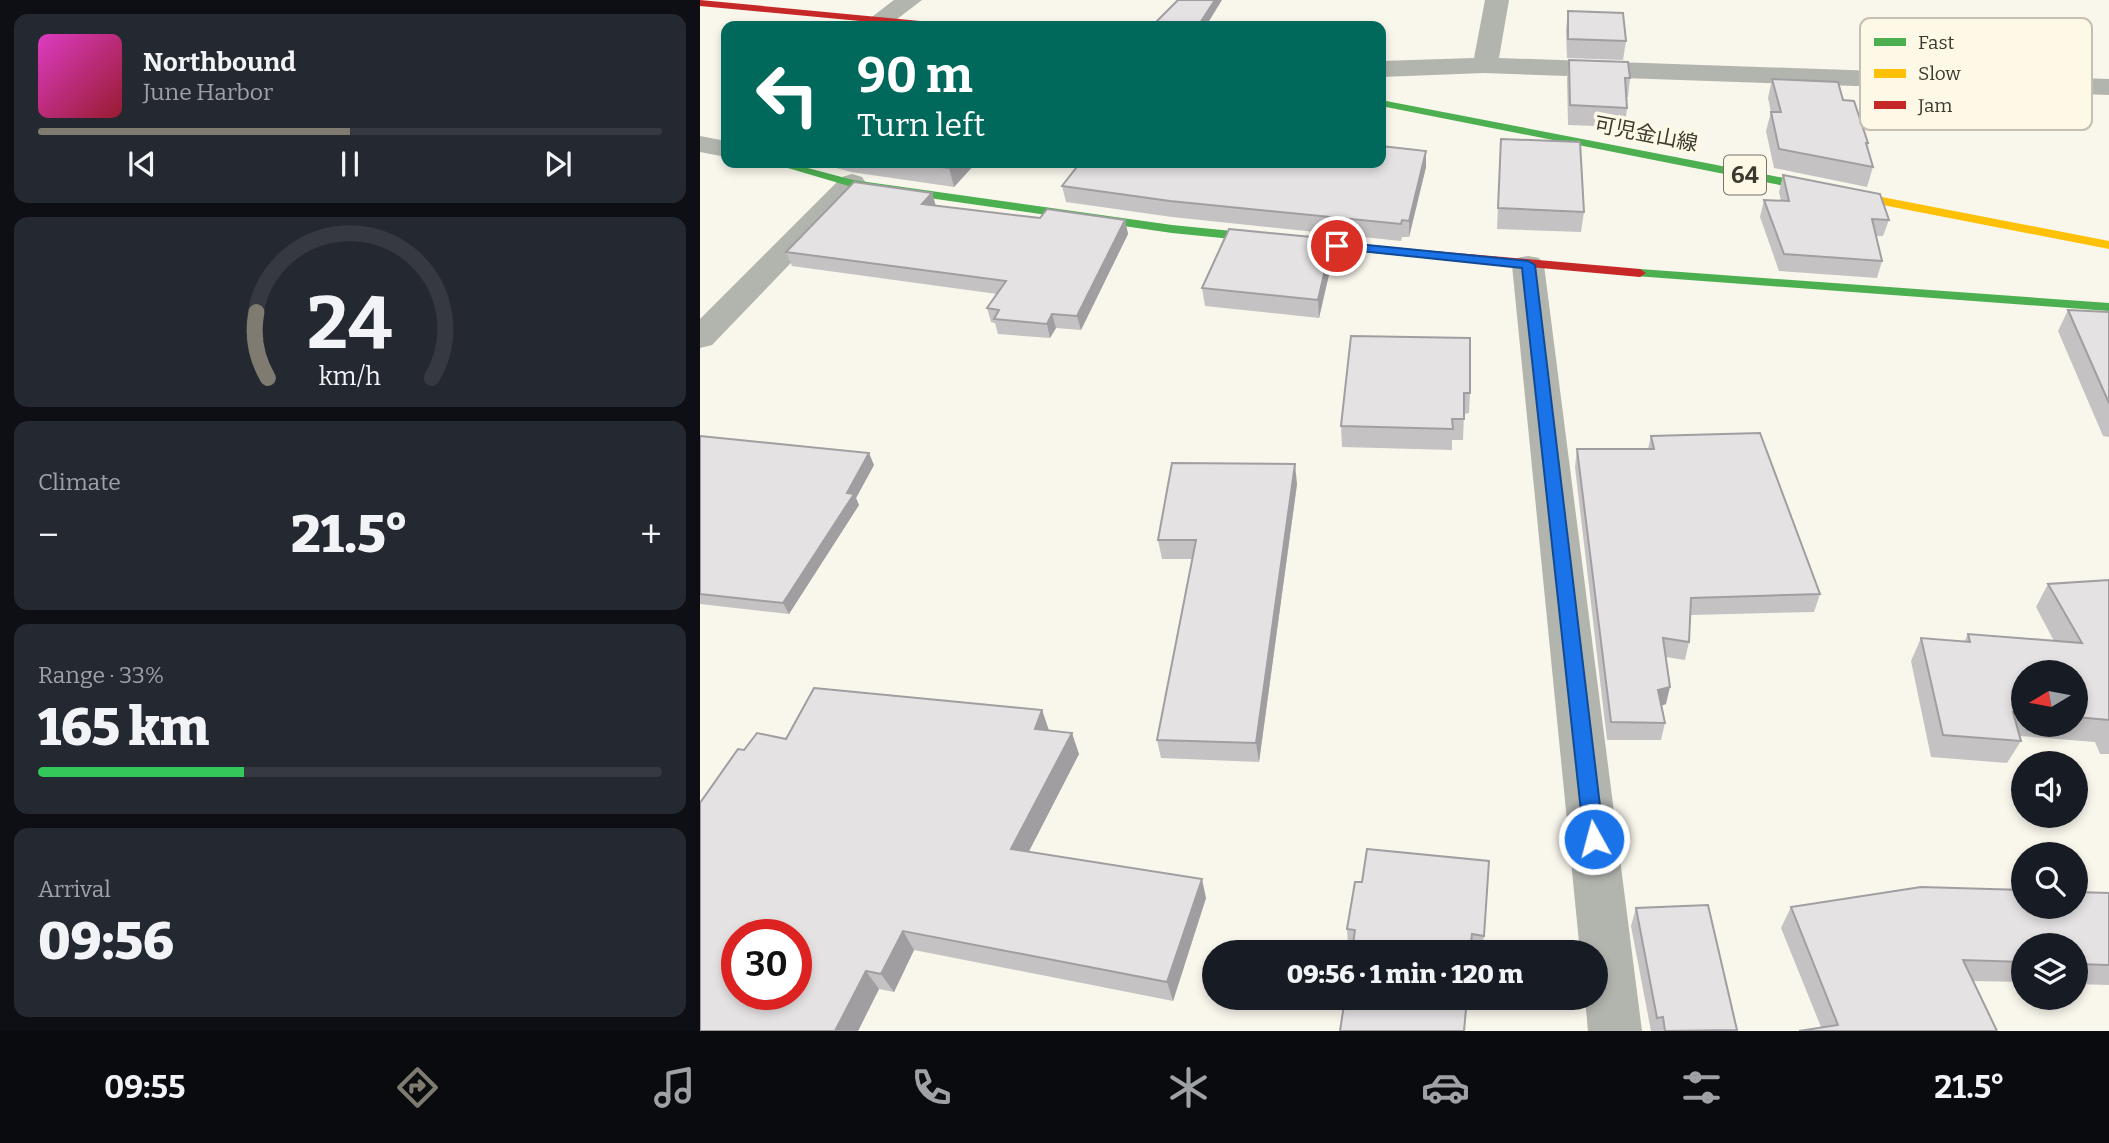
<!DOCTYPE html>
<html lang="en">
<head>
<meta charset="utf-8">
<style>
  :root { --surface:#171b24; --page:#242831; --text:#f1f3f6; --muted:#9ea1a6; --line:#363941; --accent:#7f7b70 }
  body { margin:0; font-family:Bitter,"Noto Sans JP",serif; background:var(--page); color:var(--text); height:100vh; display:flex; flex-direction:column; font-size:26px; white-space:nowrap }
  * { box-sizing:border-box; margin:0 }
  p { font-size:23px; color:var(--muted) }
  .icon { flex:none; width:38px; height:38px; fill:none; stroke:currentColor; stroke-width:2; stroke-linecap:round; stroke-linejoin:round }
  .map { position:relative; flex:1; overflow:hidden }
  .details { display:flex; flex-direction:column; gap:14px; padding:14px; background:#0d0f14; width:700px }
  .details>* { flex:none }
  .guide { position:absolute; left:21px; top:21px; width:665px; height:147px; border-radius:14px; box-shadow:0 4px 10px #0003; background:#00695c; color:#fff; overflow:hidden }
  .needle { width:46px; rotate:260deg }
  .controls { position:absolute; left:1311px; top:660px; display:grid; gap:14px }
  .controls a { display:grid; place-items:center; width:77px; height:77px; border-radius:50%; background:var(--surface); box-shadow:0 4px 10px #0003; font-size:35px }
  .speed { position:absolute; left:21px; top:919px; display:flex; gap:14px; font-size:35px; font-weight:700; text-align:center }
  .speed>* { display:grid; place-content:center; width:91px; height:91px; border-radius:50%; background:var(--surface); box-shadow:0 4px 10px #0003; line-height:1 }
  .speed .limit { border:10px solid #d22; background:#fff; color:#111 }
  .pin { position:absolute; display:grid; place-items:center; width:60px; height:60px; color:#fff; margin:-30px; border:4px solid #fff; border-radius:50%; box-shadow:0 2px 7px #0007 }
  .me { position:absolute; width:77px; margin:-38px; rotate:353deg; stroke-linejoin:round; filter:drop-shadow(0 0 5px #0008) }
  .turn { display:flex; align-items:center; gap:24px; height:147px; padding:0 21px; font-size:32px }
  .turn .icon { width:91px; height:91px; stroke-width:2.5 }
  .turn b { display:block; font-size:49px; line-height:60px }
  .big { font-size:52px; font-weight:800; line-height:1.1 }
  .details .widget { flex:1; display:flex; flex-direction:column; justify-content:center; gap:10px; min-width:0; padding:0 24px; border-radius:14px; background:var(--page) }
  .details .dial { align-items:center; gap:0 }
  .dial svg { height:182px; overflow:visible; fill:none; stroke:var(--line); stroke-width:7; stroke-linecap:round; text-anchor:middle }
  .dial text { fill:var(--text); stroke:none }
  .song { display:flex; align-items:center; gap:21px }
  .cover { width:84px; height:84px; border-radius:10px; background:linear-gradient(135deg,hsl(310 70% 55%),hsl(350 70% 35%)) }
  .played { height:7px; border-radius:4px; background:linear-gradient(90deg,var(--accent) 50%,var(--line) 50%) }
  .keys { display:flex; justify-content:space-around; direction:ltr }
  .heat { display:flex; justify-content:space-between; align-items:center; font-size:38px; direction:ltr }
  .charge { height:10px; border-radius:5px; background:linear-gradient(90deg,#34c759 33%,var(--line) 0) }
  .trip { position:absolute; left:502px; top:940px; width:406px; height:70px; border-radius:35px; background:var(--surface); box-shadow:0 4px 10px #0003; font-weight:800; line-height:70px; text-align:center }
  .tab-bar { display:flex; height:112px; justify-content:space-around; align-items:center; background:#090b0e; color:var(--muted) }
  .tab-bar .icon { width:49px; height:49px }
  .tab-bar .current { color:var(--accent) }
  .tab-bar b { font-size:32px; color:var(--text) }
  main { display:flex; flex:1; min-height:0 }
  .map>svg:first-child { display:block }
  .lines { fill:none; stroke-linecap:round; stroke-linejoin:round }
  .street { fill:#b2b4ae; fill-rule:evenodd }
  .fast { fill:#4caf50; fill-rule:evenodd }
  .slow { fill:#ffc107; fill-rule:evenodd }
  .jam { fill:#c62828; fill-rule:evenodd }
  .wall { fill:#c5c2c4; fill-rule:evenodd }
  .shaded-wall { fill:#a09ea0 }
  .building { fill:#e5e2e4; stroke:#a09ea0; stroke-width:2; fill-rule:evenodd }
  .route { fill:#1a73e8; stroke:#114b97; stroke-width:2 }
  .labels { text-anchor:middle; stroke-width:7; stroke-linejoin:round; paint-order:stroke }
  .far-street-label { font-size:21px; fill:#3d392e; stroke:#fef9e7 }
  .shield { fill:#fef9e7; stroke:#777366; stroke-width:2 }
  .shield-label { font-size:23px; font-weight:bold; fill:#3d392e }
  .key { fill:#fef9e7; stroke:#c4bfb0; stroke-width:2 }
  .key-label { font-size:19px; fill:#3d392e }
</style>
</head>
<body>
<main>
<section class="details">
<div class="widget">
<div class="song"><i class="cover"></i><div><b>Northbound</b><p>June Harbor</p></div></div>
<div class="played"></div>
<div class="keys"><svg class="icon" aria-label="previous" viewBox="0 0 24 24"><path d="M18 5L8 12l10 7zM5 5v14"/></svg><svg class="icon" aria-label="pause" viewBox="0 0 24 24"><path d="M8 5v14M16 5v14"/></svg><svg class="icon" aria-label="next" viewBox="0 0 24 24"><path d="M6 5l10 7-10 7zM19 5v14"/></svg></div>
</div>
<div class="widget dial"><svg viewBox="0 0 100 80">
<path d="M14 69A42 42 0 1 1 86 69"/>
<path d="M14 69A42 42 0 0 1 9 40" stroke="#7f7b70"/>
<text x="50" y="56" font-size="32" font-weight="700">24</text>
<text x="50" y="72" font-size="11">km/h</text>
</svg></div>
<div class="widget"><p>Climate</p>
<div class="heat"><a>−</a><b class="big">21.5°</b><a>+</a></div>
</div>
<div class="widget"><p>Range · 33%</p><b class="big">165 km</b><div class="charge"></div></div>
<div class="widget"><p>Arrival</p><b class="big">09:56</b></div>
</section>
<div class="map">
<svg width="1409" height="1031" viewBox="0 0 1409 1031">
  <rect width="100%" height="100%" fill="#f9f6ec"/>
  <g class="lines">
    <g class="street">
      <path d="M194,0H222L188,26H160Z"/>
      <path d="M785,0H809L799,58L1409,79V95L785,73L681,77V61L774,58Z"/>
      <path d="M0,136L26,141V157L0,152Z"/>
      <path d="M152,174L162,177L166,183L162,189L12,345L0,348V319L142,177Z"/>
      <path d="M828,256L839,258L844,265L942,1031H888L885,998H896V952H880L812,265L817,258Z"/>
    </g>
    <g class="fast">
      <path d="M681,100L1115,184L1121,188L1115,192L681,106Z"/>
      <path d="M71,163H89L153,180L472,225L723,250L729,254L723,258L472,233L152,187Z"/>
      <path d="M940,269L1409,303V311L935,276L934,273Z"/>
    </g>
    <path class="slow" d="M1115,184L1409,241V249L1111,191V185Z"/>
    <g class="jam">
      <path d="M0,0L241,23L246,26H213L0,6Z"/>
      <path d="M723,250L940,269L946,273L940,277L719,257L717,254Z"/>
    </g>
  </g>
  <g class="wall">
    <path d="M868,11L926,41L923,60L867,58L866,30Z"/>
    <path d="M869,60L930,78L928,97H926L927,108L925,127L868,125L867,79Z"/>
    <path d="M1072,79L1143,100L1168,143L1167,147L1173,167L1167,187L1074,168L1066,131L1071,112L1068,98Z"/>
    <path d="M801,139L884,212L881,232L797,229Z"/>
    <path d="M726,151V167L709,237H702L701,241L472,217L366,202L362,186Z"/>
    <path d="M118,163H276L254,187L151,172Z"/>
    <path d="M1083,175L1189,220L1183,236H1176L1182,261L1177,278L1079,271L1060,217L1064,200L1081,201L1079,192Z"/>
    <path d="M232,193L236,206L340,218L425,220L428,234L381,330L356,328L350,338L298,334L295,323L291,322L287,308L297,294L92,266L86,252Z"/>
    <path d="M633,257L619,318L505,306L502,288Z"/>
    <path d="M1368,310L1409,312V437L1403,436L1358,331Z"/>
    <path d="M651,336L770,393L769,413L764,414L763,440H752V450L642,447L641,426Z"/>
    <path d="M0,436L174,465L156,498L159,505L89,614L0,604Z"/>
    <path d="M951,436L1120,594L1114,612L990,615L989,642L985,660L966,657V704L961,706L965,723L961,740H907L875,467L877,449H948Z"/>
    <path d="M597,484L559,762L461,758L457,740L492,559H462L458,540Z"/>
    <path d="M1409,580V754H1400L1395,742L1320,736L1321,741L1307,763L1231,757L1211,661L1221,638L1264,642L1268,634L1354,641L1336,607L1348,584ZM1323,672H1376V724H1323Z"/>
    <path d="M342,710L349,730L379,754L328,852L506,898L473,1001L214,950L194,992L179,989L158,1031L44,750L86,739Z"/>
    <path d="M655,882L784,936L782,951L771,949L648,944L647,929Z"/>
    <path d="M1409,893V985L1376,984V945H1323V982L1273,981L1297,1031L1121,1027L1081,928L1091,907Z"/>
    <path d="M936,908L1037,1030V1031H951L931,926Z"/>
  </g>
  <g class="shaded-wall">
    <path d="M515,0H522L506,26H498Z"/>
    <path d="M726,151V167L709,237V221Z"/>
    <path d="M254,163H276L254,187L249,168Z"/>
    <path d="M232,193L236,207L222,204Z"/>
    <path d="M425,220L428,234L381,330L377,316Z"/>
    <path d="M632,239L633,257L619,318L618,300Z"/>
    <path d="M352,314L356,328L350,338L347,324Z"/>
    <path d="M169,453L174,465L156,498L159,505L89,614L83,603Z"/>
    <path d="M595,464L597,484L559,762L556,743Z"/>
    <path d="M970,687L966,704L954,708L958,690Z"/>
    <path d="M342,710L349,731L335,729Z"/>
    <path d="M372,733L379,754L320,869L311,849Z"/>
    <path d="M502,879L506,898L473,1001L467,982Z"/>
    <path d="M203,931L214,950L194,992L181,974Z"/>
    <path d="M166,971L179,989L158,1031H135Z"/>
  </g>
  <g class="building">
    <path d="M478,0H515L498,26H452Z"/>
    <path d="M868,11L923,13L926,41L868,39Z"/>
    <path d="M869,60L928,62L930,78H925L927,108L870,105Z"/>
    <path d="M1072,79L1138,82L1143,100L1154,101L1168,143H1166L1173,167L1079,149L1071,112H1081Z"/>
    <path d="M801,139L880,142L884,212L798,208Z"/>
    <path d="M681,146L726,151L709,221L702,220L701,224L470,201L362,186L380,163H681Z"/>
    <path d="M210,163H254L249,168Z"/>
    <path d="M1083,175L1180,194L1189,220L1172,219L1182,261L1084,254L1064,200L1089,201Z"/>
    <path d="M154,182L232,193L222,204L340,218L347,209L425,220L377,316L352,314L347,324L294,319L299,310L287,308L306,281L86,252Z"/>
    <path d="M529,229L632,239L618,300L502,288Z"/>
    <path d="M1368,310L1409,312V403Z"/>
    <path d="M651,336L770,338V393H764V419H752L753,429L641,426Z"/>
    <path d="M1060,433L1120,594L991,598L989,642L963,638L970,687L958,690L965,723L911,722L877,449H954L951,436Z"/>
    <path d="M0,436L169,453L147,493L154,494L83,603L0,594Z"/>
    <path d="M472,463L595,464L556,743L457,740L496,540H458Z"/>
    <path d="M1409,580V720L1376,717V672H1323V713L1313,712L1321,741L1243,735L1221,638L1270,642L1268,634L1382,643L1348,584Z"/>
    <path d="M114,688L342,710L335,729L372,733L311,849L502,879L467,982L203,931L181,974L166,971L135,1031H0V803L38,749L44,750L57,733L86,739ZM37,934H96V994H37Z"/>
    <path d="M667,849L789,861L784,936L772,934L770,952H652L655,930L647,929L655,882H662Z"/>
    <path d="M1221,887L1323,890V906H1376V892L1409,893V965L1376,964V945H1323V962L1263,960L1297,1031H1099L1138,1025L1091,907Z"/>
    <path d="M1008,905L1037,1030L965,1031L963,1017L957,1018L936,908Z"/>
    <path d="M645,998H767L764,1031H640Z"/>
  </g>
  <path class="route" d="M637,242L828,261L835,265L904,839L901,846L894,848L887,846L884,839L822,268L632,248V243Z"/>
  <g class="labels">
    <g class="far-street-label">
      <text transform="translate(946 134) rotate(11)" y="7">可児金山線</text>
    </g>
    <rect class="shield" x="1024" y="155.5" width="42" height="39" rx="5"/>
    <g class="shield-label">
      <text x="1045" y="183">64</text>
    </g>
  </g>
  <rect x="1160" y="18" width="232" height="112" rx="10" class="key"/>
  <rect x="1174" y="38" width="32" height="8" fill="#4caf50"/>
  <rect x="1174" y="69" width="32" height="9" fill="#ffc107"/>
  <rect x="1174" y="101" width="32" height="8" fill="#c62828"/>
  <g class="key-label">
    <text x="1218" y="49">Fast</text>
    <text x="1218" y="80">Slow</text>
    <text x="1218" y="112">Jam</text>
  </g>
</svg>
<div class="controls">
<a><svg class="needle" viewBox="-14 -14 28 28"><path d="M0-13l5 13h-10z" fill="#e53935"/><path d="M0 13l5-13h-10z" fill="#9ea1a6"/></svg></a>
<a><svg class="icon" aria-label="sound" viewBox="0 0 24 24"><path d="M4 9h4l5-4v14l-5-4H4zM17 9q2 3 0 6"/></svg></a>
<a><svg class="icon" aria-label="search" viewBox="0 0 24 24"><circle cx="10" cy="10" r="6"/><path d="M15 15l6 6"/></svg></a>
<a><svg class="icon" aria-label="layers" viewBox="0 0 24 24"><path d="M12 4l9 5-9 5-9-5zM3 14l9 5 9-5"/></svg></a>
</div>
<div class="speed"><div class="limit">30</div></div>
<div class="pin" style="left:637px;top:246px;background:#d93025"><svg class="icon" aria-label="arrive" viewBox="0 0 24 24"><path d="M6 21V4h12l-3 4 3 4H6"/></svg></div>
<svg class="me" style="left:894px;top:839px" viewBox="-20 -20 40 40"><circle r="17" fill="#1a73e8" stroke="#fff" stroke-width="3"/><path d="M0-11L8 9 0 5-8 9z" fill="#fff"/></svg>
<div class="trip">09:56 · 1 min · 120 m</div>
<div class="guide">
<div class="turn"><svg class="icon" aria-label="left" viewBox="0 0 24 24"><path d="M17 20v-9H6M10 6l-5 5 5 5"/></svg><div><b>90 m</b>Turn left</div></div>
</div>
</div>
</main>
<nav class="tab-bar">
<b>09:55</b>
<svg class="icon current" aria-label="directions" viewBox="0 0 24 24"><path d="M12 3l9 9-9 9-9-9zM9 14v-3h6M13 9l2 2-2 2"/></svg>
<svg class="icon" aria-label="music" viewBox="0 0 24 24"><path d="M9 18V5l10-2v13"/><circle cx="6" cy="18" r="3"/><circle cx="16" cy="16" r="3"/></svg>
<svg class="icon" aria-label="phone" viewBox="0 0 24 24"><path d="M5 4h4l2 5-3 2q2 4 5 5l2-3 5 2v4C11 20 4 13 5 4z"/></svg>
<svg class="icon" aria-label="climate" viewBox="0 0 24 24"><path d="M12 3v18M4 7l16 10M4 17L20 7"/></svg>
<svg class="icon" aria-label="car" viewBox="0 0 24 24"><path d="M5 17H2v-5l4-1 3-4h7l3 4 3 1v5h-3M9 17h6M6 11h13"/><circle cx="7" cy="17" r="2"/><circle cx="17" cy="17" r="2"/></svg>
<svg class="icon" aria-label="filters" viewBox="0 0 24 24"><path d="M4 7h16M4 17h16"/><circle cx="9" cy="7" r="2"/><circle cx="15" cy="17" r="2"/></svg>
<b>21.5°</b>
</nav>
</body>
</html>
